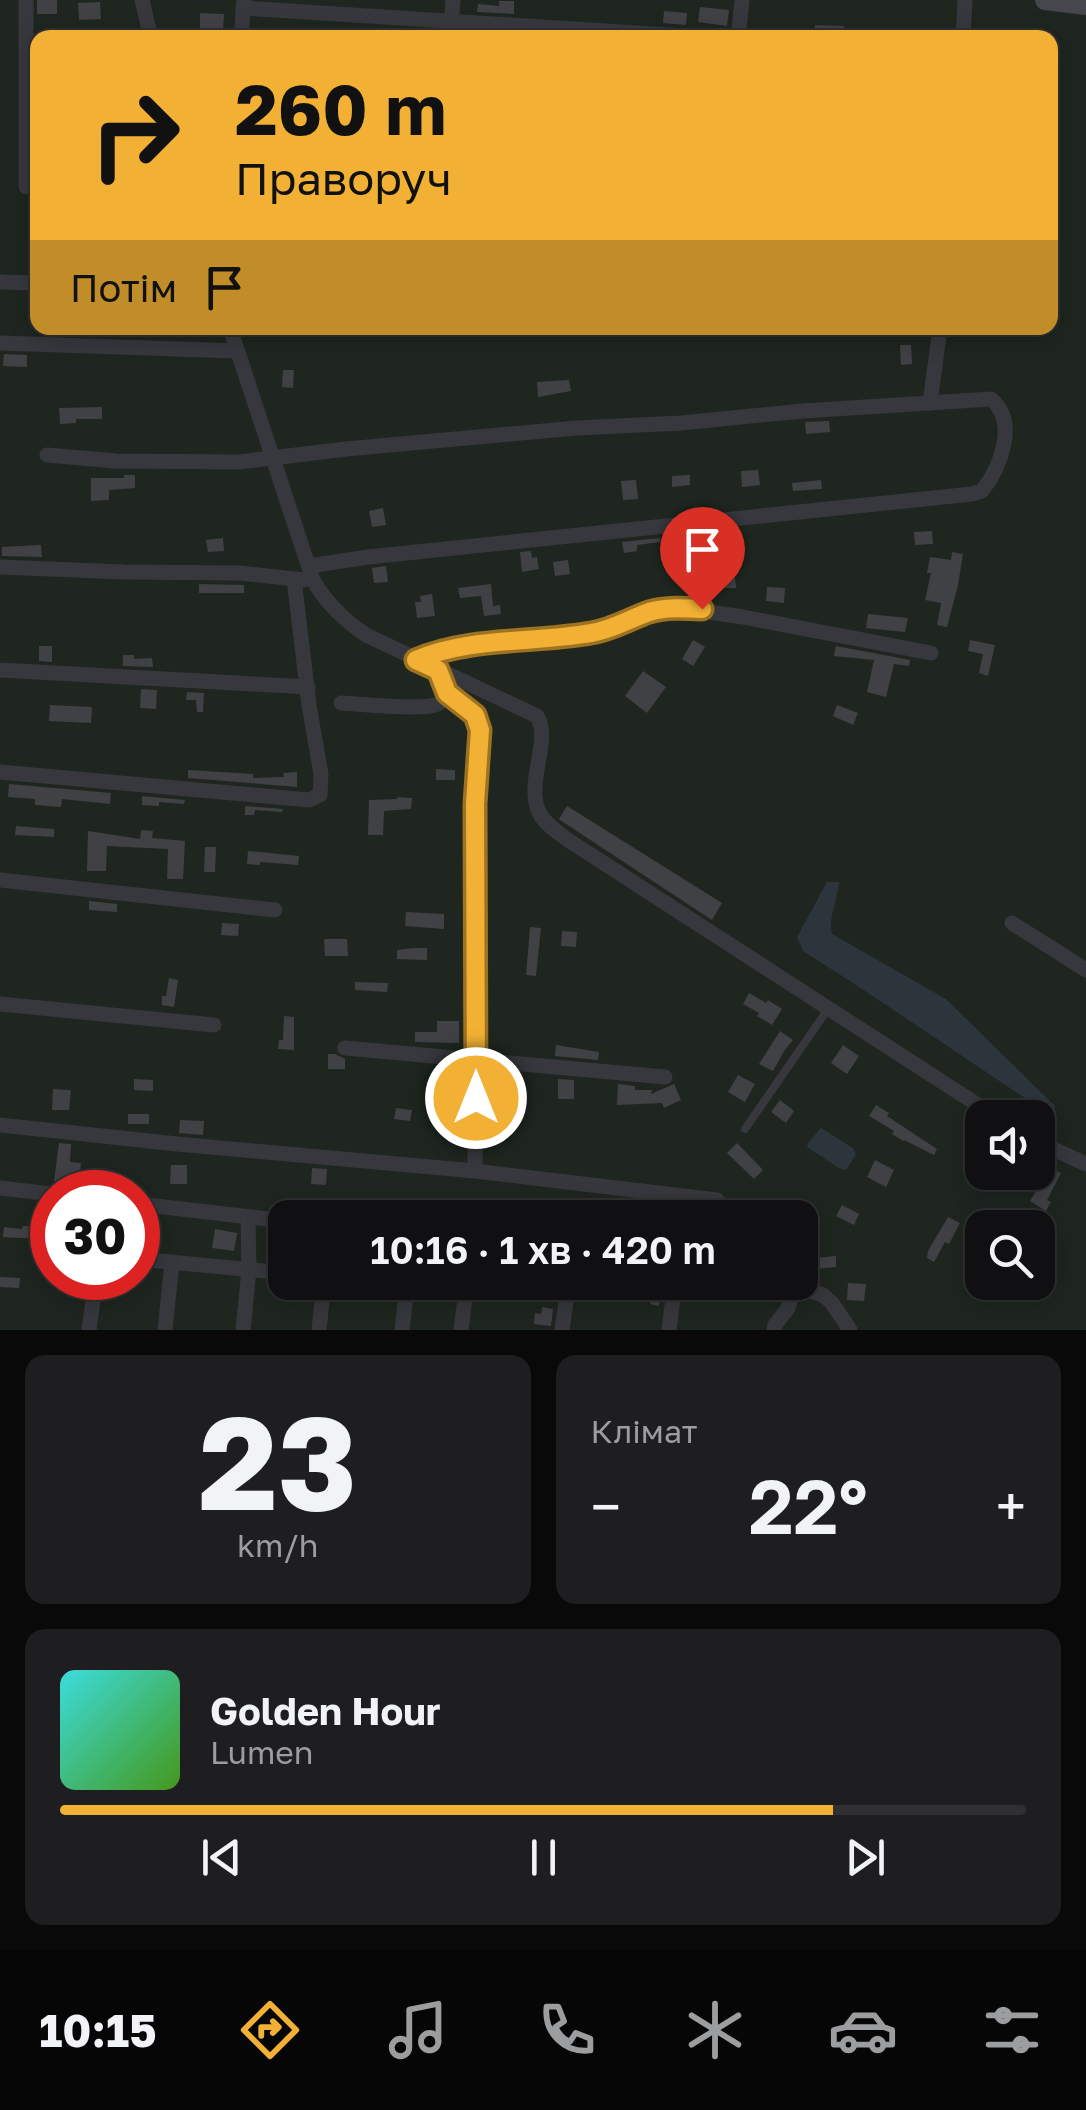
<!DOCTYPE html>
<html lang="uk">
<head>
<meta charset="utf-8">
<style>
  :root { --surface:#101012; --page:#1e1e20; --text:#f1f3f6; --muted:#9c9d9f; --line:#303032; --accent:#f2b134 }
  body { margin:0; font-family:"Golos Text",sans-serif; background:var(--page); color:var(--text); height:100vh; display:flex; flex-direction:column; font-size:38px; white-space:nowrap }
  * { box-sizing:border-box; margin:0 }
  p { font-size:32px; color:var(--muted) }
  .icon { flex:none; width:55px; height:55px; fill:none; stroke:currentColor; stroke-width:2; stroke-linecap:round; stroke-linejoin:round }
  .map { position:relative; height:1330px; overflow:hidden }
  .panel { display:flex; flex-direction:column; gap:25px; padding:25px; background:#09090a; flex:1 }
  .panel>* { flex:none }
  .guide { position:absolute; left:30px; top:30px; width:1028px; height:305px; border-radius:20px; box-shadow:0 5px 25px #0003,0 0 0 2px var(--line); background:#f2b134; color:#111; overflow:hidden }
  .buttons { position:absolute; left:965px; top:1100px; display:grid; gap:20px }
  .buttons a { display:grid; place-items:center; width:90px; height:90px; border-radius:20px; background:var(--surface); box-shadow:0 5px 25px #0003,0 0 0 2px var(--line); font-size:50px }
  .speed { position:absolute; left:30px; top:1170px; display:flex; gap:20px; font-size:50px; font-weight:700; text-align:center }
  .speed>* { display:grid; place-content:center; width:130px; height:130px; border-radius:50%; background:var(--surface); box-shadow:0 5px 25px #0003,0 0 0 2px var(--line); line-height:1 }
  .speed .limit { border:15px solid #d22; background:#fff; color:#111 }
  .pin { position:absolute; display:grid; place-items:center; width:85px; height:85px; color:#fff; margin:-102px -42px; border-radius:50% 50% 50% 0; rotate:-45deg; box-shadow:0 0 10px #0007 }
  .pin .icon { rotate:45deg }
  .me { position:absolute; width:110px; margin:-55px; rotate:0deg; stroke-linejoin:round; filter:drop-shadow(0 0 8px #0008) }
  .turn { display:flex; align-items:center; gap:35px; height:210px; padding:0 40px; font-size:45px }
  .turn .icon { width:130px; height:130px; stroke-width:2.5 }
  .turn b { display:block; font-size:70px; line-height:85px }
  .then { display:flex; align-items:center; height:95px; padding:0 40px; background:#0003; gap:20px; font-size:38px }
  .big { font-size:75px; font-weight:600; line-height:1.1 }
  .panel .tile { flex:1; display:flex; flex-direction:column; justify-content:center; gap:15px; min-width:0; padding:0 35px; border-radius:20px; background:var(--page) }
  .panel .dial { align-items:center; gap:0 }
  .dial b { font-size:130px; line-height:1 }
  .song { display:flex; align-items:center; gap:30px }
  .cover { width:120px; height:120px; border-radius:15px; background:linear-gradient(135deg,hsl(180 70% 55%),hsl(100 70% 35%)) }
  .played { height:10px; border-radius:5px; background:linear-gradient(90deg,var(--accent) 80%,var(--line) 80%) }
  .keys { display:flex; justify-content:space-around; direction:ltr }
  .heat { display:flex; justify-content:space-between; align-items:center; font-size:55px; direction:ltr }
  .panel .tiles { flex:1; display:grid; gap:25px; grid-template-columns:1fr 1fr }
  .tile:last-child { grid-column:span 2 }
  .trip { position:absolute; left:268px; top:1200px; width:550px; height:100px; border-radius:20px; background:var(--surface); box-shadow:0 5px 25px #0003,0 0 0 2px var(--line); font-weight:600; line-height:100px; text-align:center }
  .tab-bar { display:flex; height:160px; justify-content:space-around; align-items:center; background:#060607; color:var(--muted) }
  .tab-bar .icon { width:70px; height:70px }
  .tab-bar .active { color:var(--accent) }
  .tab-bar b { font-size:45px; color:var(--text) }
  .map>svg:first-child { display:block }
  .green { fill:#1e261f; fill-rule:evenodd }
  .water { fill:#2c353c }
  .building { fill:#404145 }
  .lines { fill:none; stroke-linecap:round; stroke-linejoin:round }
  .lane { stroke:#37383d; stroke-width:8 }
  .street { stroke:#37383d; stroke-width:15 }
  .secondary { stroke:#45474d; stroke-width:20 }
  .route-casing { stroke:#9d7322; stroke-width:25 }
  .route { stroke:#f2b134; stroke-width:18 }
</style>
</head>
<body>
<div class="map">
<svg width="1086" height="1330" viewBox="0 0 1086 1330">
  <rect width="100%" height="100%" fill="#161618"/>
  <path class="green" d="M0,0H1086V1330H0ZM38,38H1050V328H38ZM982,1118H1038V1172H982ZM52,1192H138V1278H52ZM285,1218H800V1282H285ZM982,1228H1038V1282H982Z"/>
  <g class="water">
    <path d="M827,882H839C838,899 828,917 832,934L946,999L1054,1105L1057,1119C972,1064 889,1005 803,951L797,937Z"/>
    <path d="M821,1128L853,1148L856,1154L846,1170L839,1168L807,1147L808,1143Z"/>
  </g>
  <g class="building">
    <rect x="37" y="0" width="20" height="14"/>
    <path d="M499,1H514V14L477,12L478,4L499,6Z"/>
    <path d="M100,2L101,19L79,20L78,3Z"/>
    <path d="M700,7L729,10L727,26L698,22Z"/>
    <path d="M664,11L687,13L686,25L663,23Z"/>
    <path d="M200,13L224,14L223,31L200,30Z"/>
    <path d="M815,25L844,26L843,38H814Z"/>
    <path d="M900,345H911L912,364L901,365Z"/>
    <path d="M4,354L27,355V367L3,366Z"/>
    <path d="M283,370H294L293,388L282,387Z"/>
    <path d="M569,380L571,391L538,397L537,382Z"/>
    <path d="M102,407V419H76V423L60,424L59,408Z"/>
    <path d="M829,421L830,432L806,434L805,422Z"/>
    <path d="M758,470L760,485L742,487L741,471Z"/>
    <path d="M124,475H135V488L109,490V500L91,501V478H124Z"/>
    <path d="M690,475V485L672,487V476Z"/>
    <path d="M636,480L638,499L623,500L621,481Z"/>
    <path d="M821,480L822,489L793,491L792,483Z"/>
    <path d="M383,508L386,525L372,527L369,511Z"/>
    <path d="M932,531L933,544L915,545L914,532Z"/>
    <path d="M223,538L224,551L208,552L206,540Z"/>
    <path d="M660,538V542L637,545V551L624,553L622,542Z"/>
    <path d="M41,545L42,557L2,556V547Z"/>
    <path d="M727,550H733L736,588H725Z"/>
    <path d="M531,551L532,558L537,557L539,569L522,572L520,552Z"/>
    <path d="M952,552L963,554L958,585L947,627L937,625L941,603L925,600L931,573H927L930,557L951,560Z"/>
    <path d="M568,560L570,574L555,576L553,562Z"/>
    <path d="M386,566L388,582L374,583L372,568Z"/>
    <path d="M199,584L244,585V593H199Z"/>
    <path d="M491,584L493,606L500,605L501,614L484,616L481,596L460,598L458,588Z"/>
    <path d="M767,587L785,588L784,603L766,601Z"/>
    <path d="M432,594L435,616L417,618L415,602H421L420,596Z"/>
    <path d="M868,614L908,618L905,632L866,628Z"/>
    <path d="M693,640L705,647L693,666L682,659Z"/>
    <path d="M970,640L995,645L988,676L979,673L983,654L968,651Z"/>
    <path d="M39,646H52V662L39,661Z"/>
    <path d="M836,646L910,660L909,666L894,664L886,697L867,692L874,660L834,656Z"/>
    <path d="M123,655H134V659L152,658L153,667L123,666Z"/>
    <path d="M643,671L666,687L647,713L625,696Z"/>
    <path d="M141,689L157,690L156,709L140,708Z"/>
    <path d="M187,692L204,693L203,712H197L196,700H186Z"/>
    <path d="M50,705L92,707L91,723L49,721Z"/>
    <path d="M837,705L858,713L853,725L833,716Z"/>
    <path d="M436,769L455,770V780H436Z"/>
    <path d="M188,770L253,774V778L284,777L283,773L297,772V787L188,778Z"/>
    <path d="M9,784L111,793L110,804L62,799L61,807L35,805V799L8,797Z"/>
    <path d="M142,796L185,800L184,804L159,802V806L142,805Z"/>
    <path d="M397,797L412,798L411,809L384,811L383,835H368L369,800L397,799Z"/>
    <path d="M245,806L283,809L282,812L255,810L254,815H245Z"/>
    <path d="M567,806L722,903L712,920L563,822L559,819Z"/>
    <path d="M16,826L54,829V837L15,835Z"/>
    <path d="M141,830L153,831L152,838L185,841L183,879H167L168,849L107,846L106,871H87L88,831L140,839Z"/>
    <path d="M205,847H216L215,872H204Z"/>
    <path d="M248,851L299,856L298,865L260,862V865L247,864Z"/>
    <path d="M89,901L117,904V912L89,910Z"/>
    <path d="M406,912L444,914V929L405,926Z"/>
    <path d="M222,923L239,924L238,936L221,935Z"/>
    <path d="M530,927L541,928L536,976L526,975Z"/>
    <path d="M562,931L577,932L576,947L561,946Z"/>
    <path d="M324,939H347L348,956H325Z"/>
    <path d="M414,948H427V960L397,959V950Z"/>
    <path d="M169,978L178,980L174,1007L162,1005V996H166Z"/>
    <path d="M355,982L388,983L387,992L355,990Z"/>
    <path d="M749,993L766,1003L768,1000L782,1009L772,1025L757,1016L759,1013L743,1004Z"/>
    <path d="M284,1016L294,1017V1050L278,1049L279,1040H283Z"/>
    <path d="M437,1021H459V1043L415,1042V1032H437Z"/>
    <path d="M780,1031L793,1040L784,1051L773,1071L759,1064Z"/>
    <path d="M556,1045L599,1052L598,1060L555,1056Z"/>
    <path d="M843,1045L859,1056L847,1074L831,1063Z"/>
    <path d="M328,1054H335L345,1059V1069H328Z"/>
    <path d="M490,1072L521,1075V1085L489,1084Z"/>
    <path d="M738,1075L755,1084L745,1102L728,1092Z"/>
    <path d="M134,1079L153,1080V1091L134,1090Z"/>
    <path d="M558,1079L574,1080V1099H558Z"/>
    <path d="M618,1084L635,1086V1090H652L651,1094L674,1084L681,1100L664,1108L662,1103L617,1105Z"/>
    <path d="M53,1089L71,1090L69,1110H52Z"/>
    <path d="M780,1100L794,1111L786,1123L771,1112Z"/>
    <path d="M876,1105L889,1113L887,1116L937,1149L934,1155L904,1140L903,1141L892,1134L894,1131L869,1116Z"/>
    <path d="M396,1108L412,1110L410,1121L394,1119Z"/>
    <rect x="128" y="1114" width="21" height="10"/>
    <path d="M180,1120L204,1121L203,1135L179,1133Z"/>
    <path d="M59,1143L71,1144L70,1162L81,1163L79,1182L54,1181Z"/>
    <path d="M737,1143L763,1170L754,1179L727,1153Z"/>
    <path d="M875,1160L894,1170L886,1187L867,1177Z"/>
    <path d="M1038,1162L1061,1173L1047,1200L1051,1202L1046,1211L1030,1201L1038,1188L1027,1183L1032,1172H1038Z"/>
    <path d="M171,1165H187V1184H170Z"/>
    <path d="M312,1168L327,1169L326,1185L311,1184Z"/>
    <path d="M842,1205L859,1214L854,1225L836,1216Z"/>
    <path d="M997,1210L1011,1218L1006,1228H995L989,1224Z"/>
    <path d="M948,1217L960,1223L949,1244L945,1242L934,1262L927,1258L928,1251Z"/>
    <path d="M23,1226H32V1230L40,1231L39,1239L3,1237L4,1227L22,1229Z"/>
    <path d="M215,1229L237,1233L234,1251L212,1248Z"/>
    <path d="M836,1256V1267L815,1269L814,1258Z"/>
    <path d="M0,1277L20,1278L19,1288L0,1287Z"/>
    <path d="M653,1282H662L659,1306L650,1304Z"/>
    <path d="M848,1283L866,1284L864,1301L847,1300Z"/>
    <path d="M542,1307L553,1309L551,1326L534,1324L535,1313L541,1314Z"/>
  </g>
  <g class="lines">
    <path class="lane" d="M745,1129L828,1009"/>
    <g class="street">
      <path d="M26,0V187"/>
      <path d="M142,0L151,38"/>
      <path d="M243,8L716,38"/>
      <path d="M241,38L244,0"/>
      <path d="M450,38L453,0"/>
      <path d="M738,38L742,0"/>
      <path d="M963,38L965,0"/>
      <path d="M0,282L38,283"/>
      <path d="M230,328L313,580C327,604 343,619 366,635L537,716C552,740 525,782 539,812C544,824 558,832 568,840L998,1118"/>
      <path d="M0,343L236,351"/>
      <path d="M930,403L940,328"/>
      <path d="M47,455L116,461L239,462L346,449L577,428L681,423L803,411L991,399C1019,422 1000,468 982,491L972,494L368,557L309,566"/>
      <path d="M0,567L124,572L240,573L304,580"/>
      <path d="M416,660L431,653L475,646L592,633L611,629L650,612L682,608L743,617L931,653"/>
      <path d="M0,670L308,687"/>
      <path d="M438,670L447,693L475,715L480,730L475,804V1171"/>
      <path d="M341,703C361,704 418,710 435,705C443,702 443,700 447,693"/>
      <path d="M0,772L309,800L320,795L321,774L309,705L294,579"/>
      <path d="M0,880L275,910"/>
      <path d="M1012,923L1086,970"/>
      <path d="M0,1004L214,1025"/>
      <path d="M345,1048L665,1077"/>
      <path d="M0,1125L177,1144L475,1171L717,1200"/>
      <path d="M1038,1142L1086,1164"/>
      <path d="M0,1188L52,1194"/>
      <path d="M138,1204L285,1221"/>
      <path d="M138,1259L285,1273"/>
      <path d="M376,1282L407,1286L402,1330"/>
      <path d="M791,1282L794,1286L823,1295L832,1303L850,1330"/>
      <path d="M89,1330L96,1278"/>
      <path d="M165,1330L172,1262"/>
      <path d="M243,1330L249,1270L248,1217"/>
      <path d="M319,1330L324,1282"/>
      <path d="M461,1330L467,1282"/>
      <path d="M562,1330L569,1282"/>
      <path d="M669,1330L675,1282"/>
      <path d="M774,1330L775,1325L788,1308L794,1286"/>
    </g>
    <path class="secondary" d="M1045,0L1086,5"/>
  </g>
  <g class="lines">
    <defs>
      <path id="route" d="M476,1098L475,804L480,730L475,715L447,693L438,670L416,660C468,637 535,643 591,633C612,630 629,619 649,612C666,607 685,608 702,609"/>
    </defs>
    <use href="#route" class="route-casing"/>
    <use href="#route" class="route"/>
  </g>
</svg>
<div class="buttons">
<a><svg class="icon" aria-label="sound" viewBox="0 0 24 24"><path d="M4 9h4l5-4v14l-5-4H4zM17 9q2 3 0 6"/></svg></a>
<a><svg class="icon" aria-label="search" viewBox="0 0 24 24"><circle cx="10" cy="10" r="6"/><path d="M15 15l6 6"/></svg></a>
</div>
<div class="speed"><div class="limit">30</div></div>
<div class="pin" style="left:702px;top:609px;background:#d93025"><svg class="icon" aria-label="arrive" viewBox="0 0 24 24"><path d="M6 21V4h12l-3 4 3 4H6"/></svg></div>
<svg class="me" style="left:476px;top:1098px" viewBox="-20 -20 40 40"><circle r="17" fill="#f2b134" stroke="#fff" stroke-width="3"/><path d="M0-11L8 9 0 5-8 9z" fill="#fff"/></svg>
<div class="trip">10:16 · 1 хв · 420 m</div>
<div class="guide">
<div class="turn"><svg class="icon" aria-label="right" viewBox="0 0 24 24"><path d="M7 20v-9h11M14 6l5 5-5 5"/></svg><div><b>260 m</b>Праворуч</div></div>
<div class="then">Потім<svg class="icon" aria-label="arrive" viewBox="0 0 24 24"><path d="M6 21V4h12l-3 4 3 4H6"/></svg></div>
</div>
</div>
<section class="panel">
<div class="tiles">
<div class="tile dial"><b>23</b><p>km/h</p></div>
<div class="tile"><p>Клімат</p>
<div class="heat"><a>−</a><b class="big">22°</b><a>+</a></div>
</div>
<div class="tile">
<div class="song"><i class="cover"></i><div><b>Golden Hour</b><p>Lumen</p></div></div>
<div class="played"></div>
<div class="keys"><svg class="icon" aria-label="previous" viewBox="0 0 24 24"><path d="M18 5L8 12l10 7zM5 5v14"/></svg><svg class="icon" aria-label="pause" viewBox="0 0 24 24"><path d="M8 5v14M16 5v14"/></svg><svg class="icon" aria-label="next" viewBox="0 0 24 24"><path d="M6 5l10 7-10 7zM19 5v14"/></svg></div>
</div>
</div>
</section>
<nav class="tab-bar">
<b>10:15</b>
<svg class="icon active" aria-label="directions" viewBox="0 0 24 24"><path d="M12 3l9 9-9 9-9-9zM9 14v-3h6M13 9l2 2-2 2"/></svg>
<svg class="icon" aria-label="music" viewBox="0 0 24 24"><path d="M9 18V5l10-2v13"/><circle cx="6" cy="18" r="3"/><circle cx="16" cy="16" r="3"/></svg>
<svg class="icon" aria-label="phone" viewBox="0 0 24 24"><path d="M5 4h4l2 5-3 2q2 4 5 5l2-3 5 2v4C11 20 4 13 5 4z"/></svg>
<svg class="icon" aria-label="climate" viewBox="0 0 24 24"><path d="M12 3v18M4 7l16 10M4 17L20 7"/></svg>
<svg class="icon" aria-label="car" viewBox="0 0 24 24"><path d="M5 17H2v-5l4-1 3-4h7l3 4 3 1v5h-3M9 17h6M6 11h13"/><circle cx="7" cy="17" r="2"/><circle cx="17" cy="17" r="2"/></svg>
<svg class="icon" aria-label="filters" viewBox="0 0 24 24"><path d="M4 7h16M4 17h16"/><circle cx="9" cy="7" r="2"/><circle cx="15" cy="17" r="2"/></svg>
</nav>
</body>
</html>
